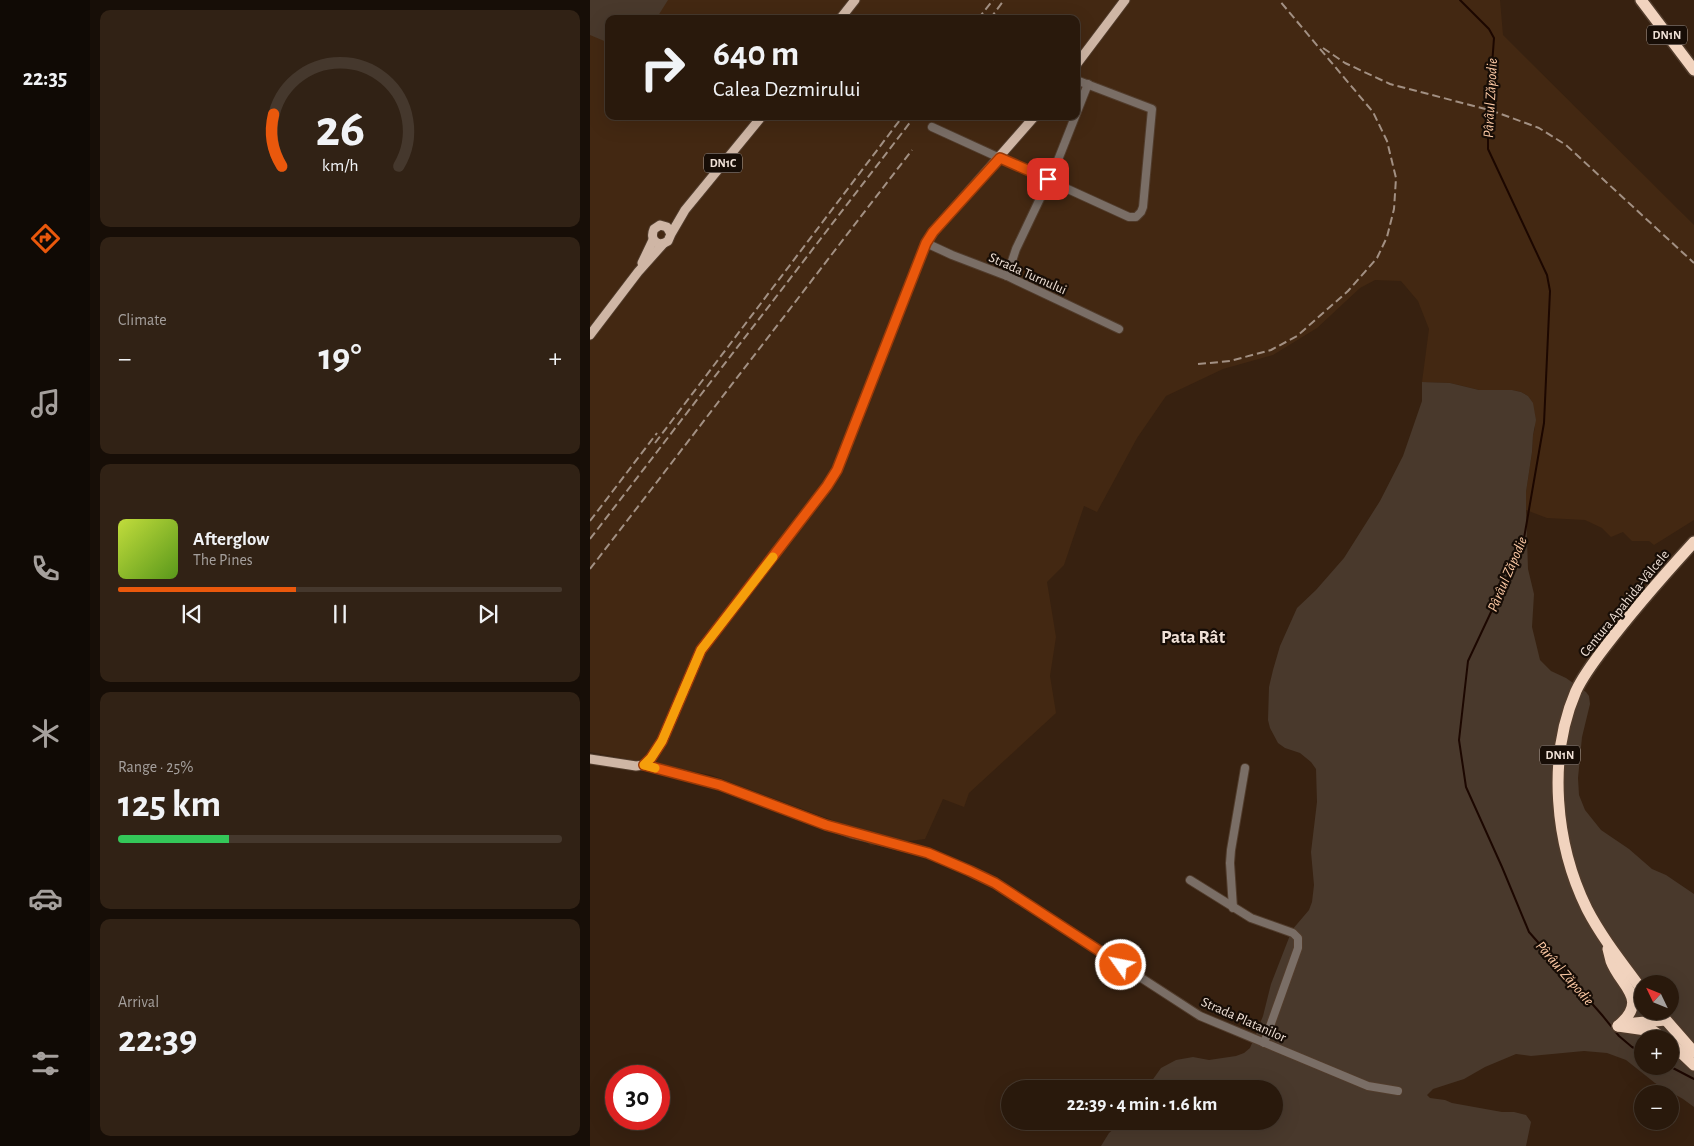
<!DOCTYPE html>
<html lang="en">
<head>
<meta charset="utf-8">
<style>
  :root { --surface:#29190c; --page:#312215; --text:#f1f3f6; --muted:#a5a09d; --line:#45382d; --accent:#ea580c }
  body { margin:0; font-family:"Alegreya Sans",sans-serif; background:var(--page); color:var(--text); height:100vh; display:flex; flex-direction:column; font-size:19px; white-space:nowrap }
  * { box-sizing:border-box; margin:0 }
  p { font-size:16px; color:var(--muted) }
  .icon { flex:none; width:28px; height:28px; fill:none; stroke:currentColor; stroke-width:2; stroke-linecap:round; stroke-linejoin:round }
  .map { position:relative; flex:1; overflow:hidden }
  .details { display:flex; flex-direction:column; gap:10px; padding:10px; background:#170e07; width:500px }
  .details>* { flex:none }
  .hud { position:absolute; left:15px; top:15px; width:475px; height:105px; border-radius:10px; box-shadow:0 5px 20px #0002,0 0 0 1px var(--line); background:#29190c; color:var(--text); overflow:hidden }
  .needle { width:32px; rotate:313deg }
  .fabs { position:absolute; left:1044px; top:975px; display:grid; gap:10px }
  .fabs a { display:grid; place-items:center; width:45px; height:45px; border-radius:50%; background:var(--surface); box-shadow:0 5px 20px #0002,0 0 0 1px var(--line); font-size:25px }
  .speed { position:absolute; left:15px; top:1065px; display:flex; gap:10px; font-size:25px; font-weight:700; text-align:center }
  .speed>* { display:grid; place-content:center; width:65px; height:65px; border-radius:50%; background:var(--surface); box-shadow:0 5px 20px #0002,0 0 0 1px var(--line); line-height:1 }
  .speed .limit { border:8px solid #d22; background:#fff; color:#111 }
  .pin { position:absolute; display:grid; place-items:center; width:42px; height:42px; color:#fff; margin:-21px; border-radius:10px; box-shadow:0 2px 8px #0006 }
  .me { position:absolute; width:55px; margin:-28px; rotate:303deg; stroke-linejoin:round; filter:drop-shadow(0 0 4px #0008) }
  .turn { display:flex; align-items:center; gap:18px; height:105px; padding:0 25px; font-size:22px }
  .turn .icon { width:65px; height:65px; stroke-width:2.5 }
  .turn b { display:block; font-size:35px; line-height:42px }
  .big { font-size:38px; font-weight:700; line-height:1.1 }
  .details .widget { flex:1; display:flex; flex-direction:column; justify-content:center; gap:8px; min-width:0; padding:0 18px; border-radius:10px; background:var(--page) }
  .details .dial { align-items:center; gap:0 }
  .dial svg { height:130px; overflow:visible; fill:none; stroke:var(--line); stroke-width:7; stroke-linecap:round; text-anchor:middle }
  .dial text { fill:var(--text); stroke:none }
  .song { display:flex; align-items:center; gap:15px }
  .cover { width:60px; height:60px; border-radius:8px; background:linear-gradient(135deg,hsl(70 70% 55%),hsl(90 70% 35%)) }
  .played { height:5px; border-radius:2px; background:linear-gradient(90deg,var(--accent) 40%,var(--line) 40%) }
  .keys { display:flex; justify-content:space-around; direction:ltr }
  .heat { display:flex; justify-content:space-between; align-items:center; font-size:28px; direction:ltr }
  .charge { height:8px; border-radius:4px; background:linear-gradient(90deg,#34c759 25%,var(--line) 0) }
  .trip { position:absolute; left:411px; top:1080px; width:282px; height:50px; border-radius:25px; background:var(--surface); box-shadow:0 5px 20px #0002,0 0 0 1px var(--line); font-weight:700; line-height:50px; text-align:center }
  main { display:flex; flex:1; min-height:0 }
  .tabs { display:flex; flex-direction:column; width:90px; justify-content:space-around; align-items:center; background:#100a05; color:var(--muted) }
  .tabs .icon { width:35px; height:35px }
  .tabs .current { color:var(--accent) }
  .tabs b { font-size:22px; color:var(--text) }
  .map>svg:first-child { display:block }
  .built { fill:#432812; fill-rule:evenodd }
  .green { fill:#49392c; fill-rule:evenodd }
  .lines { fill:none; stroke-linecap:round; stroke-linejoin:round }
  .stream { stroke:#1c0700; stroke-width:2 }
  .minor-casing { stroke:#513c2c; stroke-width:10 }
  .major-casing { stroke:#513c2c; stroke-width:11 }
  .highway-casing { stroke:#513c2c; stroke-width:14 }
  .minor { stroke:#7a6e66; stroke-width:8 }
  .major { stroke:#cfb6a5; stroke-width:9 }
  .highway { stroke:#f1d3be; stroke-width:11 }
  .rail { stroke:#a29083; stroke-width:2; stroke-dasharray:8 4; stroke-linecap:butt }
  .route-casing { stroke:#983908; stroke-width:12 }
  .route { stroke:#ea580c; stroke-width:9 }
  .slow { stroke:#f59e0b; stroke-width:9 }
  .labels { text-anchor:middle; stroke-width:4.5; stroke-linejoin:round; paint-order:stroke }
  .shield { fill:#170d06; stroke:#aea198; stroke-width:1 }
  .shield-label { font-size:12px; font-weight:bold; fill:#efe0d6 }
  .street-label { font-size:14px; fill:#efe0d6; stroke:#170d06 }
  .water-label { font-size:15px; font-style:italic; fill:#fecaa5; stroke:#170d06 }
  .district-label { font-size:19px; font-weight:bold; fill:#efe0d6; stroke:#170d06 }
</style>
</head>
<body>
<main>
<nav class="tabs">
<b>22:35</b>
<svg class="icon current" aria-label="directions" viewBox="0 0 24 24"><path d="M12 3l9 9-9 9-9-9zM9 14v-3h6M13 9l2 2-2 2"/></svg>
<svg class="icon" aria-label="music" viewBox="0 0 24 24"><path d="M9 18V5l10-2v13"/><circle cx="6" cy="18" r="3"/><circle cx="16" cy="16" r="3"/></svg>
<svg class="icon" aria-label="phone" viewBox="0 0 24 24"><path d="M5 4h4l2 5-3 2q2 4 5 5l2-3 5 2v4C11 20 4 13 5 4z"/></svg>
<svg class="icon" aria-label="climate" viewBox="0 0 24 24"><path d="M12 3v18M4 7l16 10M4 17L20 7"/></svg>
<svg class="icon" aria-label="car" viewBox="0 0 24 24"><path d="M5 17H2v-5l4-1 3-4h7l3 4 3 1v5h-3M9 17h6M6 11h13"/><circle cx="7" cy="17" r="2"/><circle cx="17" cy="17" r="2"/></svg>
<svg class="icon" aria-label="filters" viewBox="0 0 24 24"><path d="M4 7h16M4 17h16"/><circle cx="9" cy="7" r="2"/><circle cx="15" cy="17" r="2"/></svg>
</nav>
<section class="details">
<div class="widget dial"><svg viewBox="0 0 100 80">
<path d="M14 69A42 42 0 1 1 86 69"/>
<path d="M14 69A42 42 0 0 1 9 37" stroke="#ea580c"/>
<text x="50" y="56" font-size="32" font-weight="700">26</text>
<text x="50" y="72" font-size="11">km/h</text>
</svg></div>
<div class="widget"><p>Climate</p>
<div class="heat"><a>−</a><b class="big">19°</b><a>+</a></div>
</div>
<div class="widget">
<div class="song"><i class="cover"></i><div><b>Afterglow</b><p>The Pines</p></div></div>
<div class="played"></div>
<div class="keys"><svg class="icon" aria-label="previous" viewBox="0 0 24 24"><path d="M18 5L8 12l10 7zM5 5v14"/></svg><svg class="icon" aria-label="pause" viewBox="0 0 24 24"><path d="M8 5v14M16 5v14"/></svg><svg class="icon" aria-label="next" viewBox="0 0 24 24"><path d="M6 5l10 7-10 7zM19 5v14"/></svg></div>
</div>
<div class="widget"><p>Range · 25%</p><b class="big">125 km</b><div class="charge"></div></div>
<div class="widget"><p>Arrival</p><b class="big">22:39</b></div>
</section>
<div class="map">
<svg width="1104" height="1146" viewBox="0 0 1104 1146">
  <rect width="100%" height="100%" fill="#372110"/>
  <path class="built" d="M0,0H910L913,35L1104,225V520L1064,545L1059,541H1042L1033,532L1021,537L1012,528L995,520L957,518L936,510V492L942,452L943,435L945,428L938,396L931,392L922,390H889L860,383L832,382L839,329L828,301L811,281L785,280L770,288L727,328L683,355L633,369L576,396L547,438L507,512L494,506L474,565L457,582L466,637L460,676L466,713L379,793L374,807L353,799L335,839L281,846L255,825L121,775L0,752ZM19,19H486V116H97L94,120L91,116H19Z"/>
  <g class="green">
    <path d="M0,0H78L66,19H19V43L0,35Z"/>
    <path d="M832,382L860,383L889,390H922L931,392L938,396L943,403L946,420L943,435L942,452L936,492V510L938,569L944,594L942,627L950,660L961,671L976,678L996,692L999,696L1000,704L992,737L988,778L989,795L995,810L1011,830L1039,849L1062,869L1076,875L1104,894V1107L1093,1099L1065,1083L1036,1060L1017,1053L994,1051L941,1056L926,1054L895,1067L874,1079L843,1089L837,1095L840,1098L855,1100L862,1103L912,1112H924L936,1115L941,1122L936,1146H511L519,1133L533,1121H685V1089H558L561,1082L571,1068L586,1060L603,1057L619,1060L646,1056L654,1053L660,1048L673,1016L681,984L702,930L719,910L722,902L724,885L721,852L727,802L726,769L721,762L710,753L695,748L688,743L680,728L678,720L679,687L683,670L690,646L707,608L726,590L754,558L790,501L813,456L832,401ZM1052,984H1080V1011H1052ZM1052,1039H1080V1066H1052Z"/>
  </g>
  <g class="lines">
    <g class="stream">
      <path d="M870,0L899,29L904,38L898,120V149L957,275L960,291L954,423L933,544L878,661L869,740L876,787L912,867L939,932L1012,1015L1029,1036L1042,1047L1052,1052"/>
      <path d="M1079,1066L1104,1079"/>
    </g>
    <defs>
      <g id="minor">
        <path d="M342,127L539,217H546L551,212L553,207L562,109L486,80"/>
        <path d="M336,243L362,255L417,276L529,329"/>
        <path d="M417,276L426,249L466,165L498,84"/>
        <path d="M54,765L130,785L262,834L338,853L380,871L405,883L610,1016L778,1086L808,1091"/>
        <path d="M600,880L661,918L703,933L708,938V948L674,1043"/>
        <path d="M643,908L640,863L641,850L655,768"/>
      </g>
      <g id="major">
        <path d="M250,19L265,0"/>
        <path d="M486,65L535,0"/>
        <path d="M81,234L77,227L70,225L64,229C59,240 68,248 78,241L81,234L95,210L172,116"/>
        <path d="M52,263L63,240"/>
        <path d="M0,335L48,272L73,244"/>
        <path d="M0,759L46,766L54,765L61,758L72,741L111,650L237,486L247,470L336,243L343,232L445,116"/>
      </g>
      <g id="highway">
        <path d="M1051,0L1104,70"/>
        <path d="M1018,949C1019,953 1020,957 1021,961C1031,987 1060,999 1028,1026"/>
        <path d="M1052,990C1033,964 1012,938 997,909C965,844 957,758 986,691C993,676 1005,660 1015,647C1043,610 1073,576 1104,542"/>
        <path d="M1068,1011L1104,1052"/>
        <path d="M1035,1024L1075,1020"/>
        <path d="M1028,1026L1063,1031L1075,1039"/>
        <path d="M1080,1042L1104,1065"/>
      </g>
    </defs>
    <use href="#minor" class="minor-casing"/>
    <use href="#major" class="major-casing"/>
    <use href="#highway" class="highway-casing"/>
    <use href="#minor" class="minor"/>
    <use href="#major" class="major"/>
    <use href="#highway" class="highway"/>
    <g class="rail">
      <path d="M388,19L403,0"/>
      <path d="M400,19L414,0"/>
      <path d="M733,48L755,63L800,84L903,111L949,128L976,145L1104,263"/>
      <path d="M608,364L640,361L681,350L707,336L758,291L787,258L797,237L804,209L806,178L797,141L783,112L689,0"/>
      <path d="M65,443L313,116"/>
      <path d="M0,521L67,433"/>
      <path d="M0,539L325,116"/>
      <path d="M0,569L322,150"/>
    </g>
  </g>
  <g class="lines">
    <defs>
      <path id="route" d="M458,179L410,158L343,232L336,243L247,470L237,486L111,650L72,741L61,758L54,765L130,785L236,825L338,853L380,871L405,883L531,965"/>
    </defs>
    <use href="#route" class="route-casing"/>
    <use href="#route" class="route"/>
    <path class="slow" d="M65,768L54,765L61,758L72,741L111,650L183,557"/>
  </g>
  <g class="labels">
    <g class="shield">
      <rect x="1057" y="25.5" width="40" height="19" rx="4"/>
      <rect x="114" y="153.5" width="38" height="19" rx="4"/>
      <rect x="950" y="745.5" width="40" height="19" rx="4"/>
    </g>
    <g class="shield-label">
      <text x="1077" y="39">DN1N</text>
      <text x="133" y="167">DN1C</text>
      <text x="970" y="759">DN1N</text>
    </g>
    <g class="street-label">
      <text transform="translate(438 273) rotate(24)" y="5">Strada Turnului</text>
      <text transform="translate(1034 603) rotate(-51)" y="5">Centura Apahida-Vâlcele</text>
      <text transform="translate(654 1019) rotate(24)" y="5">Strada Platanilor</text>
    </g>
    <g class="water-label">
      <text transform="translate(900 98) rotate(-87)" y="5">Pârâul Zăpodie</text>
      <text transform="translate(917 574) rotate(-67)" y="5">Pârâul Zăpodie</text>
      <text transform="translate(975 973) rotate(49)" y="5">Pârâul Zăpodie</text>
    </g>
    <g class="district-label">
      <text x="603" y="643">Pata Rât</text>
    </g>
  </g>
</svg>
<div class="fabs">
<a><svg class="needle" viewBox="-14 -14 28 28"><path d="M0-13l5 13h-10z" fill="#e53935"/><path d="M0 13l5-13h-10z" fill="#a5a09d"/></svg></a>
<a>+</a>
<a>−</a>
</div>
<div class="speed"><div class="limit">30</div></div>
<div class="pin" style="left:458px;top:179px;background:#d93025"><svg class="icon" aria-label="arrive" viewBox="0 0 24 24"><path d="M6 21V4h12l-3 4 3 4H6"/></svg></div>
<svg class="me" style="left:531px;top:965px" viewBox="-20 -20 40 40"><circle r="17" fill="#ea580c" stroke="#fff" stroke-width="3"/><path d="M0-11L8 9 0 5-8 9z" fill="#fff"/></svg>
<div class="trip">22:39 · 4 min · 1.6 km</div>
<div class="hud">
<div class="turn"><svg class="icon" aria-label="right" viewBox="0 0 24 24"><path d="M7 20v-9h11M14 6l5 5-5 5"/></svg><div><b>640 m</b>Calea Dezmirului</div></div>
</div>
</div>
</main>
</body>
</html>
